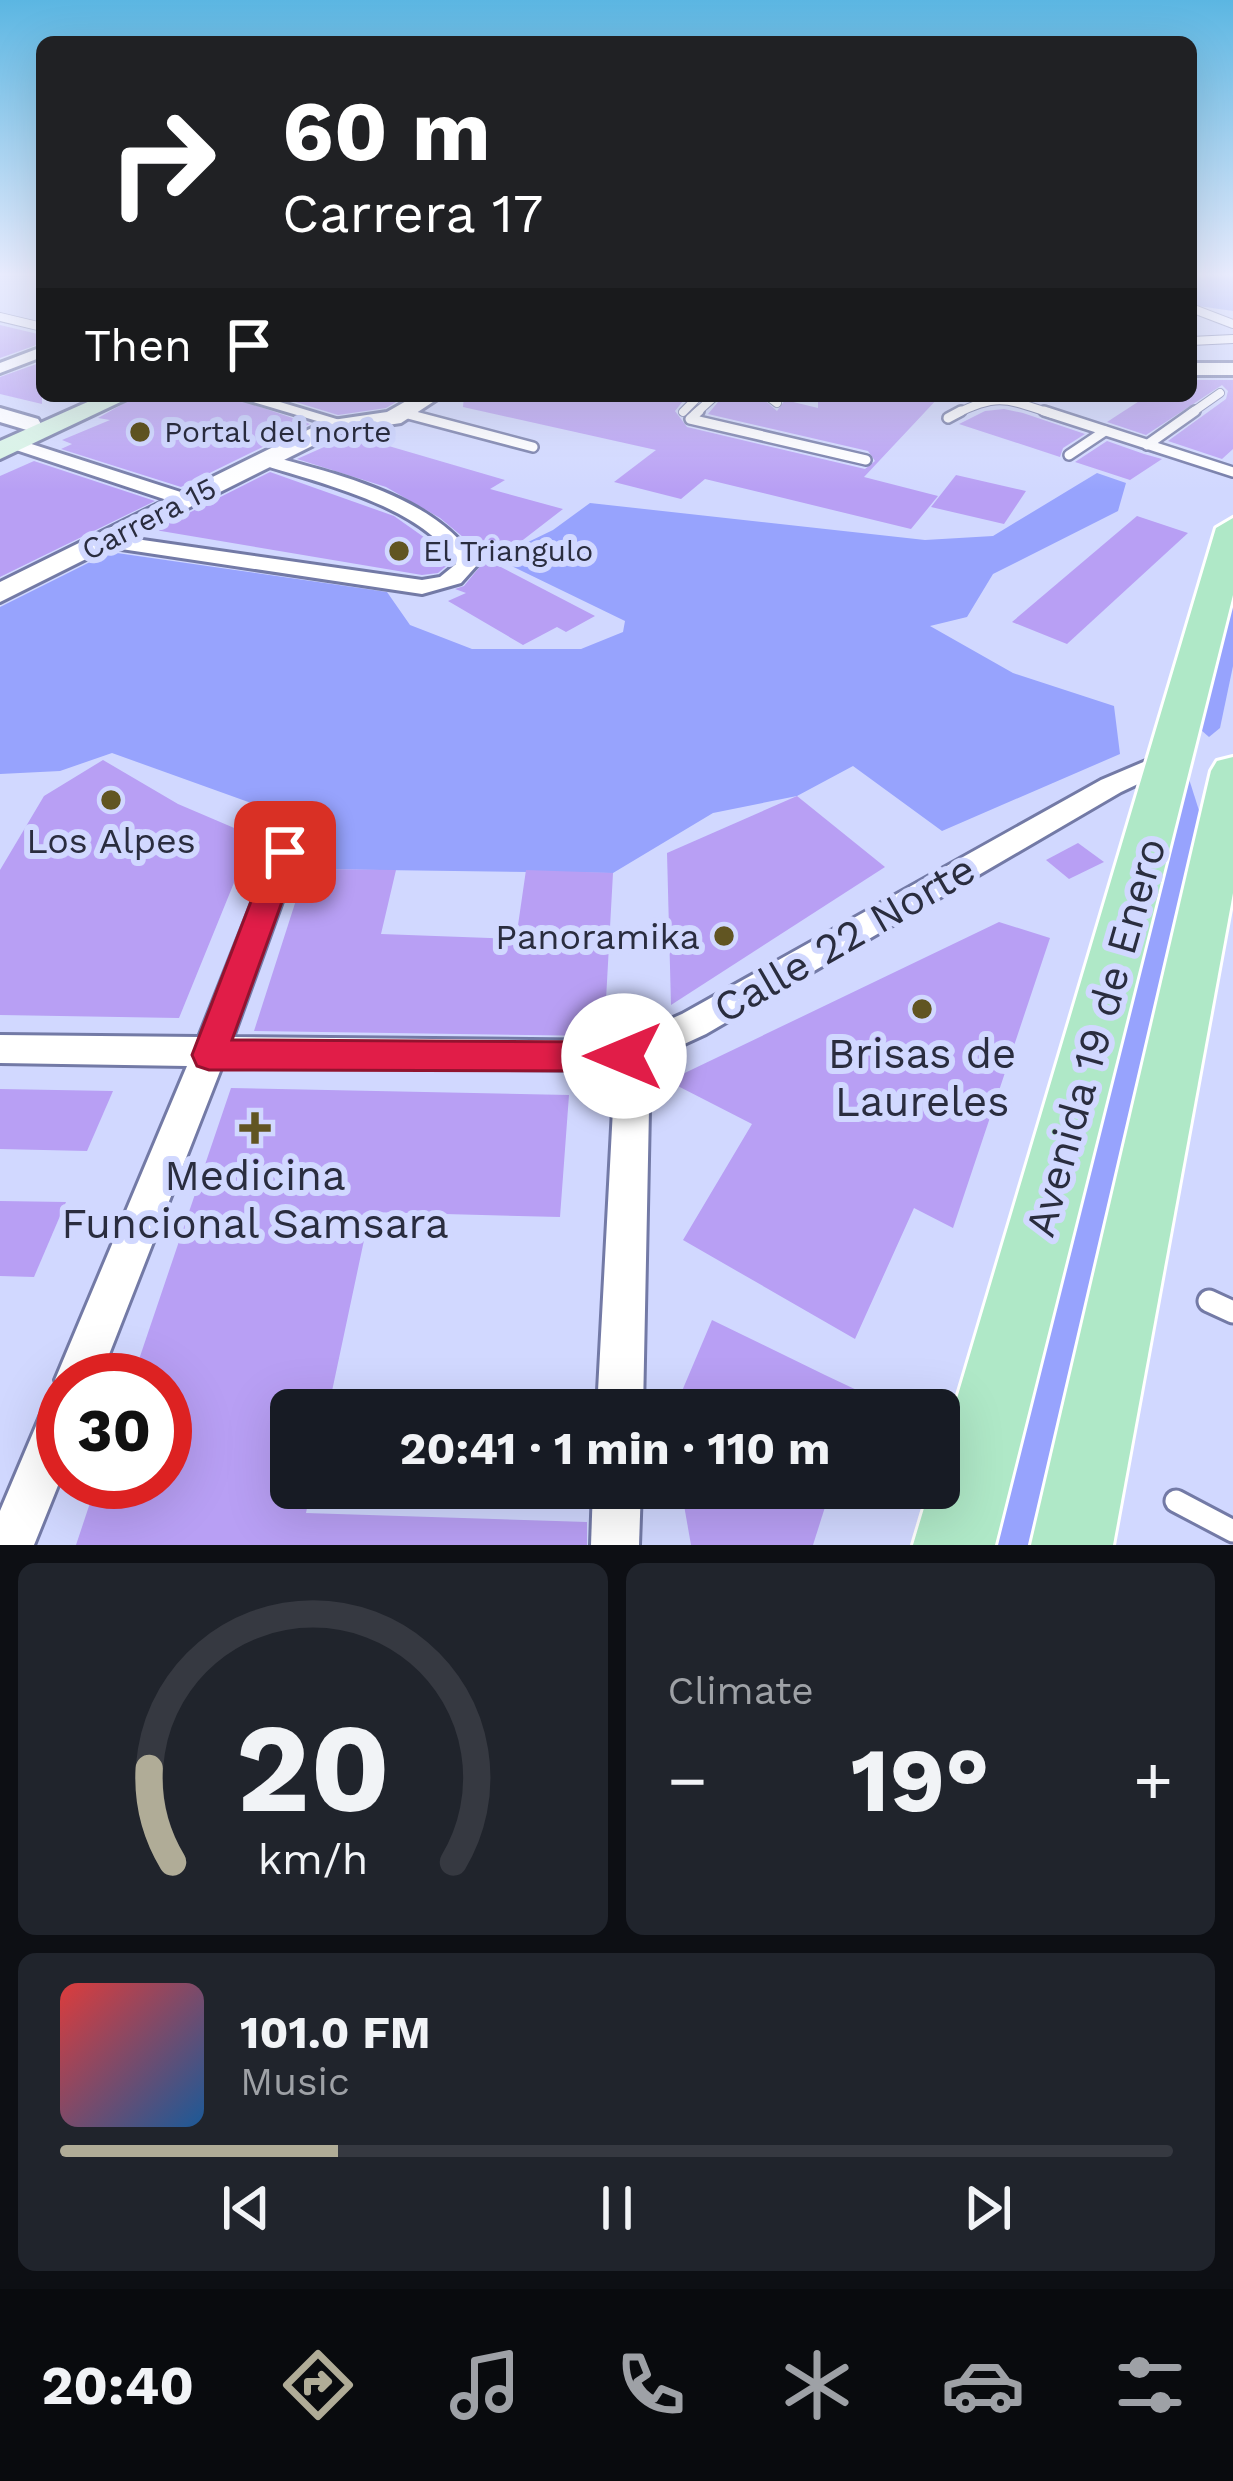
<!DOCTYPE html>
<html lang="en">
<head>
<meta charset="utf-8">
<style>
  :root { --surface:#171b24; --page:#20242c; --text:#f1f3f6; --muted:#9ea1a6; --line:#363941; --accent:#b0ac97 }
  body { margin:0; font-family:"Work Sans",sans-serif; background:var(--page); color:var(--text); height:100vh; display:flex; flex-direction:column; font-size:45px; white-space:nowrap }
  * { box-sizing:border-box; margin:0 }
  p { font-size:39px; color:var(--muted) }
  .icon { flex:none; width:66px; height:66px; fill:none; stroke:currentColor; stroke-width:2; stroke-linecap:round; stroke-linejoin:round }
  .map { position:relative; height:1545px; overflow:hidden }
  .sheet { display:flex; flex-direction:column; gap:18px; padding:18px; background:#0d0f14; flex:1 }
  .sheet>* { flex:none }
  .guide { position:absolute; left:36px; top:36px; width:1161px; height:366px; border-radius:18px; box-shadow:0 12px 48px #0002; background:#202124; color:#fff; overflow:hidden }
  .speed { position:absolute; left:36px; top:1353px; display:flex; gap:24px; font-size:60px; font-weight:700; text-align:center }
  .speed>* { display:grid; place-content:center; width:156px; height:156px; border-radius:50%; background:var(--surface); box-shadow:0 12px 48px #0002; line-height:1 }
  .speed .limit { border:18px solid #d22; background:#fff; color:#111 }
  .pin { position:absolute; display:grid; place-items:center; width:102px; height:102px; color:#fff; margin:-51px; border-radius:24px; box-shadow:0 6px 18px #0006 }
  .me { position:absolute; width:132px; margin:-66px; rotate:270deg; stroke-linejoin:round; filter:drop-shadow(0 0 9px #0008) }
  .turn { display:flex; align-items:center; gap:42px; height:252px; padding:0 48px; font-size:54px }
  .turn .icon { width:156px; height:156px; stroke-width:2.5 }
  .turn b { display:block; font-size:84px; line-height:102px }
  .then { display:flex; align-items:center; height:114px; padding:0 48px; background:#0003; gap:24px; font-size:45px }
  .big { font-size:90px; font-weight:700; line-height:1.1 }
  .sheet .tile { flex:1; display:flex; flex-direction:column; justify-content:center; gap:18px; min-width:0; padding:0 42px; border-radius:18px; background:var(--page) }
  .sheet .dial { align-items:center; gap:0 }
  .dial svg { height:312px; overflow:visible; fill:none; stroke:var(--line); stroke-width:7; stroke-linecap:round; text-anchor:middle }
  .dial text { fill:var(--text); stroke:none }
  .song { display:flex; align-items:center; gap:36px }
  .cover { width:144px; height:144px; border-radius:18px; background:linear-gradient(135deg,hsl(0 70% 55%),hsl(210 70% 35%)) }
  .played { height:12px; border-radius:6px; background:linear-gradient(90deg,var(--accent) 25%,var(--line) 25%) }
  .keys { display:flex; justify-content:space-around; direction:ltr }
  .heat { display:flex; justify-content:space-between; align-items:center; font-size:66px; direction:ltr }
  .sheet .tiles { flex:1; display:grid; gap:18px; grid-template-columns:1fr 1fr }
  .tile:last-child { grid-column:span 2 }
  .trip { position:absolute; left:270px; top:1389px; width:690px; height:120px; border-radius:18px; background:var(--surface); box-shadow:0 12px 48px #0002; font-weight:700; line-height:120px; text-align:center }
  .menu { display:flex; height:192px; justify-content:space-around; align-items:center; background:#090b0e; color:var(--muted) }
  .menu .icon { width:84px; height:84px }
  .menu .active { color:var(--accent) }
  .menu b { font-size:54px; color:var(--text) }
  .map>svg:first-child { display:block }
  .green { fill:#97a3fd }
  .building { fill:#b89ff4 }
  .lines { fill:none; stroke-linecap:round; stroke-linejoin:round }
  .service-far2-casing { stroke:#737aa6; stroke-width:10 }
  .service-far1-casing { stroke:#737aa6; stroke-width:14 }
  .service-casing { stroke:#737aa6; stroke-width:27 }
  .minor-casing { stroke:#737aa6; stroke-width:6 }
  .tertiary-casing { stroke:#737aa6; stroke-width:6 }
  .secondary-casing { stroke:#737aa6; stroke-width:6 }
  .primary-casing { stroke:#fff; stroke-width:6 }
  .service-far2 { stroke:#fff; stroke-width:8 }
  .service-far1 { stroke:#fff; stroke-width:9 }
  .service { stroke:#fff; stroke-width:21 }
  .minor { fill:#fff; fill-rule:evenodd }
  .tertiary { fill:#fff; fill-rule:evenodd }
  .secondary { fill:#d7f4e3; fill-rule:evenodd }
  .primary { fill:#afe8c7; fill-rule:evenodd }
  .route { fill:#e11d48; stroke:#92132f; stroke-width:3 }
  .poi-dot { fill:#615522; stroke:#d1d8ff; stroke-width:4.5 }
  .labels { text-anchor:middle; stroke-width:12; stroke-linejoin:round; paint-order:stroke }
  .far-poi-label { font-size:30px; fill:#2a2d3f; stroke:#d1d8ff; text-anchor:start }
  .far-street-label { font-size:30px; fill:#2a2d3f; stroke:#d1d8ff }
  .poi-label { font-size:36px; fill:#2a2d3f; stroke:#d1d8ff }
  .near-street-label { font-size:42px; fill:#2a2d3f; stroke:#d1d8ff }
  .near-poi-label { font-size:42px; fill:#2a2d3f; stroke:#d1d8ff }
</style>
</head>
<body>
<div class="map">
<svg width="1233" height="1545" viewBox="0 0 1233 1545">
  <rect width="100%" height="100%" fill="#d1d8ff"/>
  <g class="green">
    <path d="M1191,273H1233V311L1191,305Z"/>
    <path d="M1097,473L1126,483L1118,511L993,574L967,617L930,626L1013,673L1114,706L1120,754L942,831L853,766L797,796L713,813L613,873L306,869L318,827L112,753L60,771L0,774V607L110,552L387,592L410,625L472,649H581L623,632L625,621L495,558L553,530L590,503L925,540L993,536Z"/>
    <path d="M1233,580V666L1220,728L1209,737L1201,730L1200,722Z"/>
    <path d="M1189,779L1203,823L1040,1545H984Z"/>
  </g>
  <g class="building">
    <path d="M0,325L42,335V343L0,358Z"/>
    <path d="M42,362V404L0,394V377Z"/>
    <path d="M1191,380H1233V449L1222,459L1168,441L1226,399L1228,391L1222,385L1146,435L1107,422L1147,396H1191Z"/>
    <path d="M137,396H229L310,424L181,487L61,449L72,444L62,440L110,420L98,418Z"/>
    <path d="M276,396H406L386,408L338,415Z"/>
    <path d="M464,396H687L675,411L687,427L865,469L875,461L868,451L708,414L723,396H760L777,411L785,400L818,408V396H940L864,477L938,496L911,529L705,479L681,499L614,482L656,450L463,407Z"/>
    <path d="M1004,409L1023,413L1085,434L1063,448L1060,457L959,424L985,411Z"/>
    <path d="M351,435L505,480L490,489L563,509L493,563L595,616L566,632L557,627L523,645L448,601L466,593L455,589L464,586L482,564L463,537L440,518L386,487L297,459Z"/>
    <path d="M1107,441L1144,454L1162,459L1130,480L1075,462Z"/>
    <path d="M34,461L155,501L0,577V476Z"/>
    <path d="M270,472L394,516L438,547L450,563L438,573L422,575L155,530Z"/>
    <path d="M956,475L1026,491L1004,524L931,507Z"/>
    <path d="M1137,516L1188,533L1067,644L1012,622Z"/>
    <path d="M103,760L178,804L253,836L179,1018L0,1015V870L44,796Z"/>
    <path d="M797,796L885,867L671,1005L667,853Z"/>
    <path d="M1078,843L1104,862L1069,879L1046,860Z"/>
    <path d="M306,869L396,870L381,934L516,939L526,870L613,873L604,1036L254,1031Z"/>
    <path d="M999,922L1050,938L953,1228L914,1208L855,1339L683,1240L752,1124L668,1081Z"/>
    <path d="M231,1088L569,1095L560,1217L370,1212L328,1410H291V1488H311L306,1513L587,1522V1545H76L97,1482H165V1380H132Z"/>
    <path d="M0,1089L113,1091L87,1151L0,1149Z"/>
    <path d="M0,1201L66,1202L34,1277L0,1276Z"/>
    <path d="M712,1320L825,1375L899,1410H674Z"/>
    <path d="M681,1488H831L813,1545H691Z"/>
  </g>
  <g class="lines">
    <defs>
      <g id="service-far2">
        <path d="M1191,308L1233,324"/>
        <path d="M0,317L42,327"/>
        <path d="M1191,341L1233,339"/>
        <path d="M768,396L777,403"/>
        <path d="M683,412L699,396"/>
        <path d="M695,414L715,396"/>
        <path d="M956,414C999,392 1009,400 1053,414"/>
        <path d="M1190,414L1220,393"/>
      </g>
      <g id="service-far1">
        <path d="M699,411L690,419L866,460"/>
        <path d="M1044,411L1233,472"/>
        <path d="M404,413L533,447"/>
        <path d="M948,418L961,411"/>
        <path d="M1147,445L1195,411"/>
        <path d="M1069,455L1105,431"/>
      </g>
      <g id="service">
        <path d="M1209,1301L1233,1312"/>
        <path d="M1176,1501L1233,1531"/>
      </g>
      <g id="minor">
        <path d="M42,347V357L0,373V363Z"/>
        <path d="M233,396H260L353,424L344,429Z"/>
        <path d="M16,439L193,496L196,500L179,504L10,448L7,444Z"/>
        <path d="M266,455C337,474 438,497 478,564L461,583L422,594L108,547L98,541L108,535L422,580L440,577L456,564C425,507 319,483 260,464L257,460Z"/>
        <path d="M1167,752L1176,754L1180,760L1176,766L1121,792L706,1034L643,1063L649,1109L643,1410H597L613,1109L608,1070L222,1066L99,1380H63V1473L34,1545H0V1511L47,1400L61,1394L55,1380L187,1066L0,1063V1035L199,1037L275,845H295L300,852L233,1037L621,1041L682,1014L1101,780Z"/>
        <path d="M593,1488H641L639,1545H591Z"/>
      </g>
      <g id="tertiary">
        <rect x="1191" y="363" width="42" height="12"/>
        <path d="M415,396H442L401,423L340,432L0,602V582L326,421L387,412Z"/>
        <path d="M0,408L38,419L41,424L30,431L0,422Z"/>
      </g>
      <path id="secondary" d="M101,396H133L0,459V441Z"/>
      <g id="primary">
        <path d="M1233,518V595L995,1545H913L930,1488H939V1459L1216,528Z"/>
        <path d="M1233,757V893L1113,1545H1031L1211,771L1217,761Z"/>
      </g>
    </defs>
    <use href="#service-far2" class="service-far2-casing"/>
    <use href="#service-far1" class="service-far1-casing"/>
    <use href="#service" class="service-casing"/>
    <use href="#minor" class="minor-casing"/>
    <use href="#tertiary" class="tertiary-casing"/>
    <use href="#secondary" class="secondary-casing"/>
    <use href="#primary" class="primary-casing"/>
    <use href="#service-far2" class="service-far2"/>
    <use href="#service-far1" class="service-far1"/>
    <use href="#service" class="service"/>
    <use href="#minor" class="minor"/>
    <use href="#tertiary" class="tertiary"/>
    <use href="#secondary" class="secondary"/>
    <use href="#primary" class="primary"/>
  </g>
  <linearGradient id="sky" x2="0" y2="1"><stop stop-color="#5bb6e2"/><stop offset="0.56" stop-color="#eaedff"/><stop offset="1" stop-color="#eaedff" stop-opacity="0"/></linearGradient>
  <rect width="1233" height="490" fill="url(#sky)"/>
  <path class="route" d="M285,842L300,852L232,1040L624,1042L637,1046L642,1056L637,1067L624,1071L209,1070L197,1066L192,1055L270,852Z"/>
  <g class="poi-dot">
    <circle cx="140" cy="432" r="12"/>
    <circle cx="399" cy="551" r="12"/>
    <circle cx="111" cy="800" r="12"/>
    <circle cx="724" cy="936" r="12"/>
    <circle cx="922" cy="1009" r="12"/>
    <path d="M249 1110h12v12h12v12h-12v12h-12v-12h-12v-12h12z"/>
  </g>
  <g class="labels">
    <g class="far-poi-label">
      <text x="164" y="442">Portal del norte</text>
      <text x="423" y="561">El Triangulo</text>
    </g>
    <g class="far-street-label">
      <text transform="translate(149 519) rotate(-27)" y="10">Carrera 15</text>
    </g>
    <g class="poi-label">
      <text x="111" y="853">Los Alpes</text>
      <text x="700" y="949" text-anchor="end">Panoramika</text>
    </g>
    <g class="near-street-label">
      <text transform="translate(844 938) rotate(-30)" y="15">Calle 22 Norte</text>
      <text transform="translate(1095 1037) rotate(-74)" y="15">Avenida 19 de Enero</text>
    </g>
    <g class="near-poi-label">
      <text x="922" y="1068">Brisas de<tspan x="922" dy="48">Laureles</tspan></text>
      <text x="255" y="1190">Medicina<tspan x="255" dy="48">Funcional Samsara</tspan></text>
    </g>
  </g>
</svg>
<div class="speed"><div class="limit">30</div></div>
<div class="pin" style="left:285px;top:852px;background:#d93025"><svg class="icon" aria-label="arrive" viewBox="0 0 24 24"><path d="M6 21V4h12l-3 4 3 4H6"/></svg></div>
<svg class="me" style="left:624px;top:1056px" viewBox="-20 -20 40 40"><circle r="19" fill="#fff"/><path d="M0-13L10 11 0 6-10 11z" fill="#e11d48"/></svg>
<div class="trip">20:41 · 1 min · 110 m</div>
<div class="guide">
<div class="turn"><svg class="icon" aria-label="right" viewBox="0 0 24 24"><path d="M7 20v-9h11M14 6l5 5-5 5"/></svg><div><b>60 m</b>Carrera 17</div></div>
<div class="then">Then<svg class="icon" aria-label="arrive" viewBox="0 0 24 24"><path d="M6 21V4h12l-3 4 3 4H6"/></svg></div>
</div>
</div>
<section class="sheet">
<div class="tiles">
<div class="tile dial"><svg viewBox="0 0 100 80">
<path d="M14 69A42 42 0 1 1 86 69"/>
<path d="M14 69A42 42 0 0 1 8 45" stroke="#b0ac97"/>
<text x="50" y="56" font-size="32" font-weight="700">20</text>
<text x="50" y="72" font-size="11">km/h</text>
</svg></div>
<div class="tile"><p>Climate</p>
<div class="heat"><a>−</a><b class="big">19°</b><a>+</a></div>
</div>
<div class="tile">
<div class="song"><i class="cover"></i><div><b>101.0 FM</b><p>Music</p></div></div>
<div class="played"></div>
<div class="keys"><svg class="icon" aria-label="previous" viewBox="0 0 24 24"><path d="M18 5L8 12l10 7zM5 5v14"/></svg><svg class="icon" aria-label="pause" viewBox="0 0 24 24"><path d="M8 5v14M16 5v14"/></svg><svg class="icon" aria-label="next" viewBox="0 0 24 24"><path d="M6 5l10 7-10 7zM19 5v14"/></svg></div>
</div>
</div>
</section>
<nav class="menu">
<b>20:40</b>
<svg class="icon active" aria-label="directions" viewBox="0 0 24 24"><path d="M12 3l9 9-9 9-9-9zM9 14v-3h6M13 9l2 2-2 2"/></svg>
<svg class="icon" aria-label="music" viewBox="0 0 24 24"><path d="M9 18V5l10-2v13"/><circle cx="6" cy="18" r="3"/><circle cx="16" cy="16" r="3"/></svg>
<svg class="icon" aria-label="phone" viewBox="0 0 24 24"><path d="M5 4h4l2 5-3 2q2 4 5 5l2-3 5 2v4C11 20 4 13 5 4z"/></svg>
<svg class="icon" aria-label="climate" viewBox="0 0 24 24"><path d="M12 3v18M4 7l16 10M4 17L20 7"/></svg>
<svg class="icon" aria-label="car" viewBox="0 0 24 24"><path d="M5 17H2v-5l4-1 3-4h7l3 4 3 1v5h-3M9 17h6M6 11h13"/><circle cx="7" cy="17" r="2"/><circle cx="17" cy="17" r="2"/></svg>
<svg class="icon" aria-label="filters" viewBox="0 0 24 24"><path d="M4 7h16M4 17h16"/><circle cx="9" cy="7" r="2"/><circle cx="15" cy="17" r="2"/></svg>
</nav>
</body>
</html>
